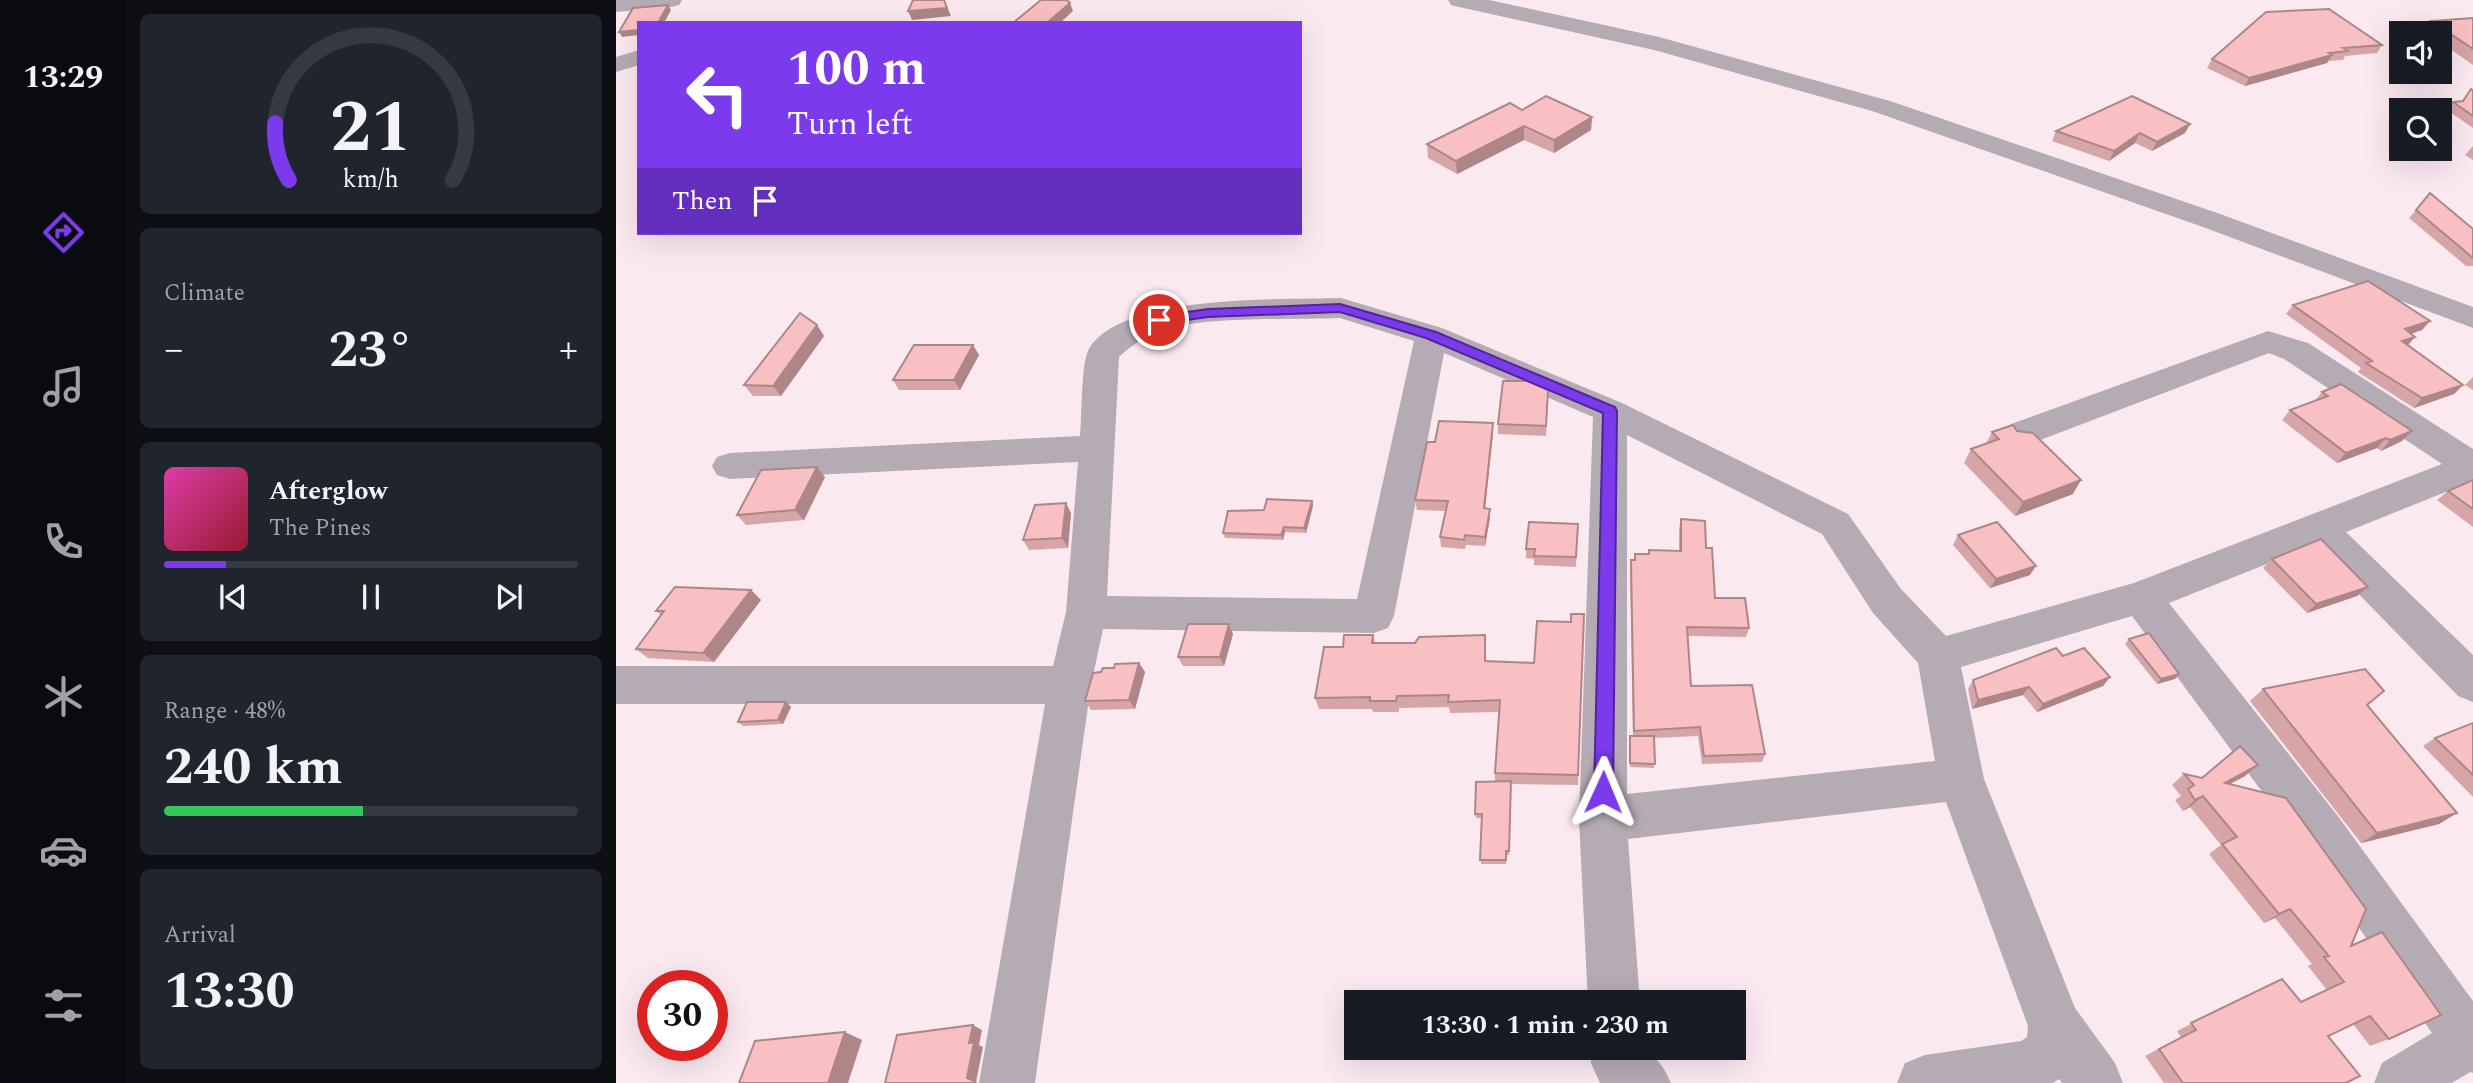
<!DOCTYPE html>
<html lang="en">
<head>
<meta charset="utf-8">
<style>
  :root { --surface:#171b24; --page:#20242c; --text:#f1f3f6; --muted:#9ea1a6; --line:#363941; --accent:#7c3aed }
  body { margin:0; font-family:Spectral,serif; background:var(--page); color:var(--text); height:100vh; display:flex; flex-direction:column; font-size:26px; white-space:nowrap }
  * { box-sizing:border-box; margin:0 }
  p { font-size:23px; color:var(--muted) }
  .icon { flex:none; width:38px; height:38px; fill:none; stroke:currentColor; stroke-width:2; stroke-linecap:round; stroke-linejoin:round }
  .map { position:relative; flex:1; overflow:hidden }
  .details { display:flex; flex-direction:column; gap:14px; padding:14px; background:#0d0f14; width:490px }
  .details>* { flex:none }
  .top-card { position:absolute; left:21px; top:21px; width:665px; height:214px; border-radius:0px; box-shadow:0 7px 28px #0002; background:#7c3aed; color:#fff; overflow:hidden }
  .controls { position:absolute; left:1773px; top:21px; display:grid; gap:14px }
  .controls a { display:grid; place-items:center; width:63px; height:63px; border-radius:0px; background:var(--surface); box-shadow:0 7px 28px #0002; font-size:35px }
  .speed { position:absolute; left:21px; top:970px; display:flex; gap:14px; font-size:35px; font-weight:700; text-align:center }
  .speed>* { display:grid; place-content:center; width:91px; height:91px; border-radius:50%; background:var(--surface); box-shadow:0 7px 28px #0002; line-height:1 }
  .speed .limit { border:10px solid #d22; background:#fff; color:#111 }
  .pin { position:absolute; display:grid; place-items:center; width:60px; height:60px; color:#fff; margin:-30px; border:4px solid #fff; border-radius:50%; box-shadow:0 2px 7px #0007 }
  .me { position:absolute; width:77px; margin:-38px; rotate:1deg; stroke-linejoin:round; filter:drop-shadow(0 0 5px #0008) }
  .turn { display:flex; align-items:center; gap:24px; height:147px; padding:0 35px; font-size:32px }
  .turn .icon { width:91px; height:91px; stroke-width:2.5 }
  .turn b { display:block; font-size:49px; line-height:60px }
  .then { display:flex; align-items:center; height:66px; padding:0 35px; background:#0003; gap:14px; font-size:26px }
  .big { font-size:52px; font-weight:700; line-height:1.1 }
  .details .tile { flex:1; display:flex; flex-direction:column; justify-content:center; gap:10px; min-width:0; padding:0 24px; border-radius:10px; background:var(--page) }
  .details .dial { align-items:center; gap:0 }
  .dial svg { height:182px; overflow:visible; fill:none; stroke:var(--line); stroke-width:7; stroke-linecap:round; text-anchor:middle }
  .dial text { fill:var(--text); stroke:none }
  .song { display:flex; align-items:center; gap:21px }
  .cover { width:84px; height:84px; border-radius:10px; background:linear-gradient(135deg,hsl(320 70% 55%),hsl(350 70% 35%)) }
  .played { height:7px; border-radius:4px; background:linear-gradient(90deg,var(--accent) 15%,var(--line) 15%) }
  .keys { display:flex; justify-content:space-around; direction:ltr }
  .heat { display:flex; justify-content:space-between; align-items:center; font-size:38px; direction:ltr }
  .charge { height:10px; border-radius:5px; background:linear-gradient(90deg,#34c759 48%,var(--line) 0) }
  .trip { position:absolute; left:728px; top:990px; width:402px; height:70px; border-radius:0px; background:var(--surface); box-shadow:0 7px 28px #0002; font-weight:700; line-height:70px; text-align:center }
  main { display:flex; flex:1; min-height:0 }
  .dock { display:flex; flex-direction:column; width:126px; justify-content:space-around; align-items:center; background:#090b0e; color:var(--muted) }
  .dock .icon { width:49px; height:49px }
  .dock .active { color:var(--accent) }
  .dock b { font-size:32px; color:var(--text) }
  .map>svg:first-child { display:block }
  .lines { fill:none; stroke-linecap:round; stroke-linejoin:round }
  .minor { fill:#b5abb4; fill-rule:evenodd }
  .wall { fill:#d6a5a8 }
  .shaded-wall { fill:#ae8688 }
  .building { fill:#f9c0c3; stroke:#ae8688; stroke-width:2 }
  .route { fill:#7c3aed; stroke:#51269a; stroke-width:2 }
</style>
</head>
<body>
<main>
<nav class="dock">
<b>13:29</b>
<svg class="icon active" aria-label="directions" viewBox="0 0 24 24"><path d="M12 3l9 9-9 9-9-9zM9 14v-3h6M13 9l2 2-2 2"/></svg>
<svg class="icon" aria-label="music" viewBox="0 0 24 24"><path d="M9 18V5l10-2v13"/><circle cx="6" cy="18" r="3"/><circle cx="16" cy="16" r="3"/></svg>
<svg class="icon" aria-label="phone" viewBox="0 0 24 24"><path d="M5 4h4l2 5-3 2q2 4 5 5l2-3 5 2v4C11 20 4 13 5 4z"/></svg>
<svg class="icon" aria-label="climate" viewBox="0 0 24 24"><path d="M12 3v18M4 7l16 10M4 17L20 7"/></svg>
<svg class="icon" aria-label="car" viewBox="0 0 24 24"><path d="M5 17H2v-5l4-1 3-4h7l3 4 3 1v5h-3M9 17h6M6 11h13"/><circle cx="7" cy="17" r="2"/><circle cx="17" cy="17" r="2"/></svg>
<svg class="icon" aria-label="filters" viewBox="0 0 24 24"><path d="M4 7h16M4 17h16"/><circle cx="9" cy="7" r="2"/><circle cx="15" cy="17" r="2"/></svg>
</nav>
<section class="details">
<div class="tile dial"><svg viewBox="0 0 100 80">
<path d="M14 69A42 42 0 1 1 86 69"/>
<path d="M14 69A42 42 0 0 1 8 44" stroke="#7c3aed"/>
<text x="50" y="56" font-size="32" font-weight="700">21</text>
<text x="50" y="72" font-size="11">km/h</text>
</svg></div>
<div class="tile"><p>Climate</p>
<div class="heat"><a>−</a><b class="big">23°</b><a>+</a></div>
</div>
<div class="tile">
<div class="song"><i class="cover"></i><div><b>Afterglow</b><p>The Pines</p></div></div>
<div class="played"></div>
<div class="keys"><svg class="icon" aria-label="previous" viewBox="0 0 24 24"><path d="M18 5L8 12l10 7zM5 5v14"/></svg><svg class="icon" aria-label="pause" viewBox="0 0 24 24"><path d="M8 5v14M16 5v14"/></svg><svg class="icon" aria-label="next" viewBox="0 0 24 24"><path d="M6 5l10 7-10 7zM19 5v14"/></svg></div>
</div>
<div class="tile"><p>Range · 48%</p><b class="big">240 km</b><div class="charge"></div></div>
<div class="tile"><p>Arrival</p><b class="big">13:30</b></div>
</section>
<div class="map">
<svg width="1857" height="1083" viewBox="0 0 1857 1083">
  <rect width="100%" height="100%" fill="#fbe9f0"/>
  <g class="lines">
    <g class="minor">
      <path d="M0,0H66L63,5L55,7L0,12Z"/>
      <path d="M832,0H873L1043,37L1274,101L1607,215L1857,307V328L1587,227L1256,111L1038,50L843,7L835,5Z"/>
      <path d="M23,50V65L0,72V57Z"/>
      <path d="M725,298L826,328L1006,403L1232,514L1285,589L1330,636L1518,583L1826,464L1668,359L1653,353L1419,442L1407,445L1395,442L1389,433L1395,424L1641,335L1652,331L1692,343L1857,449V481L1730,532L1857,655V702L1842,696L1696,546L1553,603L1721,815L1857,1001V1073L1854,1072L1836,1083H1758L1766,1063L1816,1033L1687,847L1516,616L1345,667L1368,779L1459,1008L1499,1063L1507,1083H1446L1443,1079L1437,1083H1281L1289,1063L1309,1055L1405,1041L1411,1037L1412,1026L1330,802L1012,839L1024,1003H972L963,819L977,417L828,353L778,616L772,628L758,633L487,629L475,685L419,1083H363L429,704H0V666H437L450,612L462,462L114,479L101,475L96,466L101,457L114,453L464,436C466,417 465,366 472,351C501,293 668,300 725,298ZM724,318L798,341L741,599L491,596L503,357C517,344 531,335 549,329C596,316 673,320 724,318ZM1011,435L1206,534L1257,613L1302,663L1319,761L1011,794Z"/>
      <path d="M974,1048C1015,1048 1036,1039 1055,1083H984L975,1063Z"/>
    </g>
  </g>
  <g class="wall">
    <path d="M1857,18V65L1824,42V33H1811L1808,31L1815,21Z"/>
    <path d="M1766,45L1761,53L1729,56L1727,60L1712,61L1711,63L1629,86L1591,68L1596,59Z"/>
    <path d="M1857,91V128L1831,110L1837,102L1846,101Z"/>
    <path d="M906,110L976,117L975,130L938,153L908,140L841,174L812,158L811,144Z"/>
    <path d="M1574,124L1569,133L1536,151L1519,143L1493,161L1436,141L1440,131Z"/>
    <path d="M1857,146V160L1849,155Z"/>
    <path d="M1800,210L1857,229V266H1850L1793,218Z"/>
    <path d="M1677,305L1814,321L1806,330L1795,334L1799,337L1792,345L1847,385L1838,394L1798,408L1742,372L1745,368L1670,314Z"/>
    <path d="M201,325L208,336L165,396H137L128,385Z"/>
    <path d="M363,355L344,390H283L277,380Z"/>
    <path d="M1857,377V390L1849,385Z"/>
    <path d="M1706,392L1786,441L1765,451L1761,448L1721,463L1666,420L1674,410L1699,401Z"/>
    <path d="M932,401L930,436L882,434V424Z"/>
    <path d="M877,423V433L869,508L874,518L869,546L850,545L849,549L825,547L824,537L830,511L801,510L799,500L819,442Z"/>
    <path d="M1401,431L1457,494L1399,516L1348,463L1355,449L1370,444L1376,432Z"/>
    <path d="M209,477L188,520L130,525L121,515Z"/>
    <path d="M1857,480V527L1821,500L1832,491Z"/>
    <path d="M696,501L697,506L690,533L669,532L667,540L609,538L607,533L648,510Z"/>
    <path d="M455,513L452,548L413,550L407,540Z"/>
    <path d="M1065,519L1090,548L1099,598L1133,628L1130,637L1072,636L1075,686L1149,754L1146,762L1086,764L1082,736L1038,738V768L1014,767V736H1017L1014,569L1015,560H1018L1019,554H1032L1033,550L1063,551V529Z"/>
    <path d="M962,524L960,567L918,565V559L910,558V549Z"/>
    <path d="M1342,535L1414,575L1374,588L1337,545Z"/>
    <path d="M1656,559L1752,587L1741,596L1691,613L1647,568Z"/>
    <path d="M135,590L145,600L98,662L32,658L20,649L45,615L40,611Z"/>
    <path d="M968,614L962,785L895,784L893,855H890V864H865V818H860L859,814L879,781V773L883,712L834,713L833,707L783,708V712H757L756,709H703L699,698L757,635L759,643H799L869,635L870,661L918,663L955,622Z"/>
    <path d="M617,634L608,666H567L562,657Z"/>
    <path d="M1513,639L1563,674L1559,679L1541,684L1509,644Z"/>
    <path d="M1447,656L1494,677L1487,686L1421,712L1407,695L1356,709L1352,689L1357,680Z"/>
    <path d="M523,663L529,672L519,709L475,710L469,701L485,672L498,668Z"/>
    <path d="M1647,689L1841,813L1823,824L1745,843L1634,701Z"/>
    <path d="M170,702L175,707L167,724L127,726L122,722Z"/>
    <path d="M1857,723V797L1807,746L1819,738Z"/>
    <path d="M1568,774L1586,778L1629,776L1613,784L1735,946L1773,1039L1754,1046L1737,1024L1712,1036L1730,1083H1548L1529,1056L1565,1037L1561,1031L1666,979L1685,1002L1711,990L1692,966L1696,964L1659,918L1648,923L1593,854L1605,845L1574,807L1567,811L1559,800L1565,796L1556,785Z"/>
  </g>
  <g class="shaded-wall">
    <path d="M328,0L335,16L296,20L292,11Z"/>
    <path d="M454,3L457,11L444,23H431Z"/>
    <path d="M52,5L55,10L48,23H42Z"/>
    <path d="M23,30V35L6,37L3,32Z"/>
    <path d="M1716,55L1711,63L1629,86L1633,78Z"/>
    <path d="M976,117L975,130L938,153V140Z"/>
    <path d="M1574,124L1569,133L1536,151L1541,142Z"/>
    <path d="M908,126V140L841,174L840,161Z"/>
    <path d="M1524,133L1519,143L1493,161L1498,151Z"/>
    <path d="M1814,321L1806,330L1781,339L1789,329Z"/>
    <path d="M201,325L208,336L165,396L157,386Z"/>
    <path d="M1799,337L1791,346L1786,341Z"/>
    <path d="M357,345L363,355L344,390L338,380Z"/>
    <path d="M1847,385L1838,394L1798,408L1806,398Z"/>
    <path d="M877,423V433L868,518V508Z"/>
    <path d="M1796,431L1786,441L1765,451L1774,440Z"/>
    <path d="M1770,438L1761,448L1721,463L1730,453Z"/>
    <path d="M201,467L209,477L188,520L179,510Z"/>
    <path d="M1465,480L1457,494L1399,516L1407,502Z"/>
    <path d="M696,501L697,506L690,533L688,528Z"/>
    <path d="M450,503L455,513L452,548L446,538Z"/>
    <path d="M874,509V518L869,546V537Z"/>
    <path d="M668,527L669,532L667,540L665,535Z"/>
    <path d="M1420,566L1414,575L1374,588L1380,579Z"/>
    <path d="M1752,587L1741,596L1691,613L1700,604Z"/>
    <path d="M135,590L145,600L98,662L87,653Z"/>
    <path d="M613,624L617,634L608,666L604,657Z"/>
    <path d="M523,663L529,672L519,709L513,700Z"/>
    <path d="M1563,674L1559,679L1541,684L1545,679Z"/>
    <path d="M1494,677L1487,686L1421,712L1427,704Z"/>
    <path d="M1413,687L1407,695L1356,709L1362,700Z"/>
    <path d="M170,702L175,707L167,724L162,720Z"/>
    <path d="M1642,765L1629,776L1596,794L1609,783Z"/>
    <path d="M1587,796L1574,807L1567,811L1579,800Z"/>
    <path d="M1841,813L1823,824L1745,843L1761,833Z"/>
    <path d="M1674,909L1659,918L1648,923L1663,914Z"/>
    <path d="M357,1025L366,1030L363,1045L367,1047L360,1082L362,1083H358L351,1078L353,1043Z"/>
    <path d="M229,1032L246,1040L232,1083H212Z"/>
  </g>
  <g class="building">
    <path d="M297,0H328L331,8L292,11Z"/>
    <path d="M425,0H451L454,3L431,23H397Z"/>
    <path d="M52,5L42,23H23V30L3,32L17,8Z"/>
    <path d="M1713,9L1766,45L1727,48L1732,51L1713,53L1716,55L1633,78L1596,59L1650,12Z"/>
    <path d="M1857,18V49L1815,21Z"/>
    <path d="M1855,89L1857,91V116L1837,102L1847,101Z"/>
    <path d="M930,96L976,117L938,140L908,126L840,161L811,144L894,103L906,110Z"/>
    <path d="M1516,96L1574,124L1541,142L1524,133L1498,151L1440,131Z"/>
    <path d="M1814,193L1857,229V258L1800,210Z"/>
    <path d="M1752,281L1814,321L1789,329L1799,337L1786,341L1847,385L1806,398L1750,363L1756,361L1677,305Z"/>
    <path d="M184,313L201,325L157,386L128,385Z"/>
    <path d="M298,345H357L338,380H277Z"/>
    <path d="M887,381H911L932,390L930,426L882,424Z"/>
    <path d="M1725,384L1796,431L1774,440L1770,438L1730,453L1674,410L1712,396L1706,392Z"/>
    <path d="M823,421L877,423L868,508L874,509L869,537L849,535L848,540L824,537L832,501L799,500L811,442H819Z"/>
    <path d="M1397,425L1401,431L1417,433L1465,480L1407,502L1355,449L1383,439L1376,432Z"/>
    <path d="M201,467L179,510L121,515L145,470Z"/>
    <path d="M1857,480V509L1832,491Z"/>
    <path d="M651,499L696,501L688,528L668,527L665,535L607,533L612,511L648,510Z"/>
    <path d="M450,503L446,538L407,540L419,505Z"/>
    <path d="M1065,519L1089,521L1090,548H1096L1099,598H1129L1133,628L1071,627L1075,686L1136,685L1149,754L1088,756L1084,727L1018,731L1015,560H1019V554H1033V550L1065,551Z"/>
    <path d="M913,522L962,524L960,557L918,556L919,549H910Z"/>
    <path d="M1381,522L1420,566L1380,579L1342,535Z"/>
    <path d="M1705,539L1752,587L1700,604L1656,559Z"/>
    <path d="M59,587L135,590L87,653L20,649L48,611H40Z"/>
    <path d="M955,614H968L962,775L879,773L884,700L832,702L833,695L781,696L780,701H754V697L699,698L708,647H727L728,635H757L756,643H799L803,637L869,635V661L918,663L921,621L955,622Z"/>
    <path d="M572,624H613L604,657H562Z"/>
    <path d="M1533,633L1563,674L1545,679L1513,639Z"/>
    <path d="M1440,648L1447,656L1468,648L1494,677L1427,704L1413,687L1362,700L1357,680Z"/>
    <path d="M523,663L513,700L469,701L477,673L485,672L487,668H498L499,664Z"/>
    <path d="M1749,669L1768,691L1751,705L1841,813L1761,833L1647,689Z"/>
    <path d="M131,702H170L162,720L122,722Z"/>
    <path d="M1857,723V775L1819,738Z"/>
    <path d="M1014,736H1038L1039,764L1014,763Z"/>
    <path d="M1624,746L1642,765L1609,783L1670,798L1750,909L1735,946L1766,932L1825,1015L1773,1039L1754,1016L1712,1036L1744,1076L1730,1083H1567L1543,1049L1580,1030L1575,1023L1666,979L1685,1002L1728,982L1708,957L1713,956L1674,909L1663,914L1606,844L1621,837L1587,796L1579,800L1572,789L1578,785L1568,774L1586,778Z"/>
    <path d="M895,781L893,851H890V860H864L866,814H859L860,782Z"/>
    <path d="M357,1025L353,1043L358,1042L351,1078L358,1081V1083H269L281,1035Z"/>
    <path d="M229,1032L212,1083H123L139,1041Z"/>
  </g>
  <path class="route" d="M724,304L820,332L999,407L1001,411L997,792L994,798L987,801L981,798L978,792L987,413L810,338L724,312L592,317L543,324L536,320L543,316L592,309Z"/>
</svg>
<div class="controls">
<a><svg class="icon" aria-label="sound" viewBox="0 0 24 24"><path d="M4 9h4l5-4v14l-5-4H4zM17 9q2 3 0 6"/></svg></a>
<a><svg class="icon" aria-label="search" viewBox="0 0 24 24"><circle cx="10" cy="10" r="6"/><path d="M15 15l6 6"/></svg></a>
</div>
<div class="speed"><div class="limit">30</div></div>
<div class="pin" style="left:543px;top:320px;background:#d93025"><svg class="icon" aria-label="arrive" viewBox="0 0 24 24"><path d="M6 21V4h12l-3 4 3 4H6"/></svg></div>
<svg class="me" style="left:987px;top:792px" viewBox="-20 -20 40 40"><path d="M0-17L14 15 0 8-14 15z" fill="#7c3aed" stroke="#fff" stroke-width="4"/></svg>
<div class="trip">13:30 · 1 min · 230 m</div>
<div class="top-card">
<div class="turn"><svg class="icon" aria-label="left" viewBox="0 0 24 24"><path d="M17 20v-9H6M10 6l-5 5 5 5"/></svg><div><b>100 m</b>Turn left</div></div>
<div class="then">Then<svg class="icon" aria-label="arrive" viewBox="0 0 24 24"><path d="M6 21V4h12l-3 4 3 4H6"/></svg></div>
</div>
</div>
</main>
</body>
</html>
